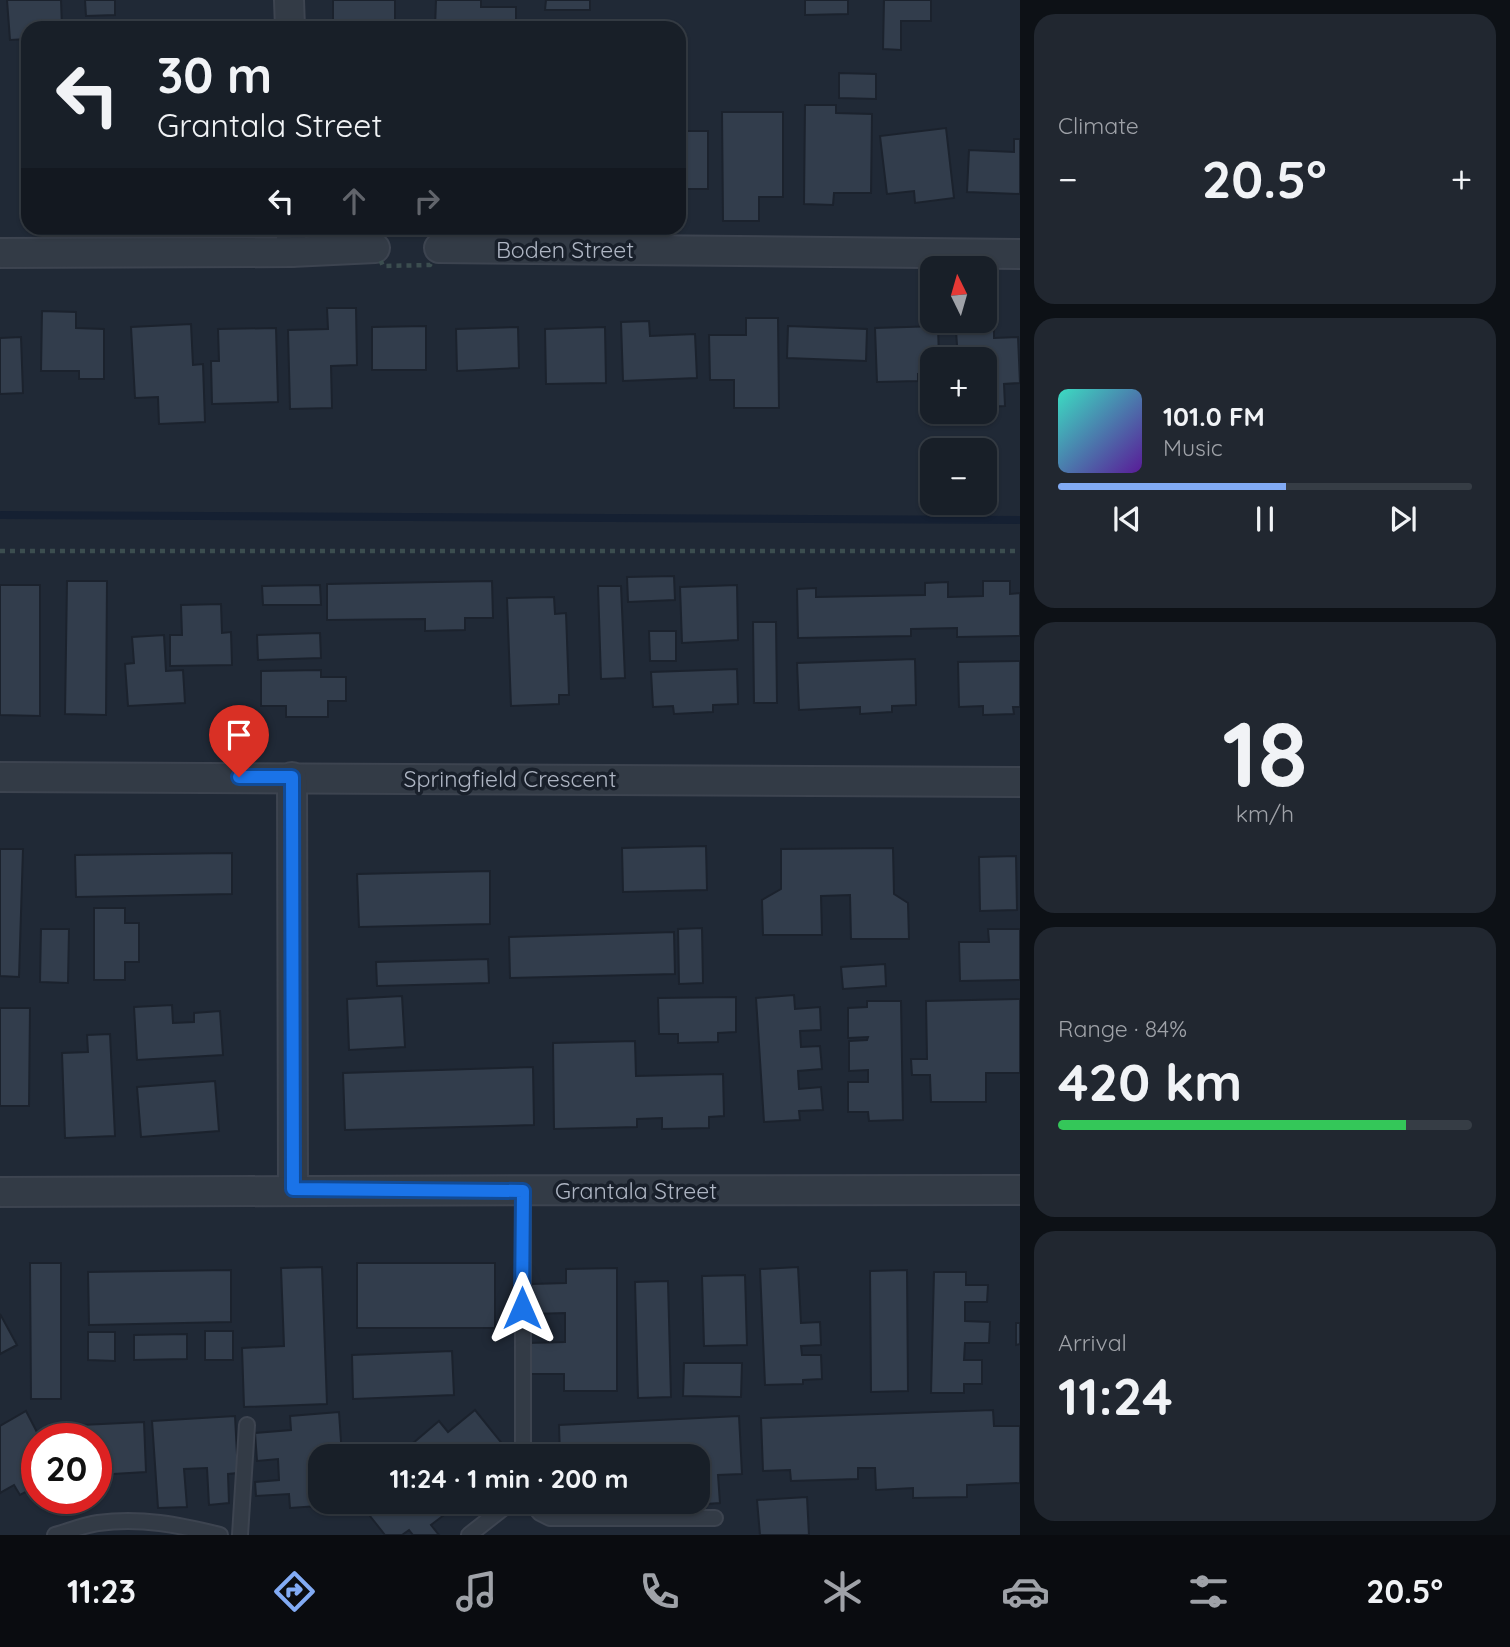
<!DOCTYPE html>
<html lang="en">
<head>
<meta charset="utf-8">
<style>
  :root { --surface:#181f28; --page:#212730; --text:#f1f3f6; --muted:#9fa2a8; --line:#363d45; --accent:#82abf4 }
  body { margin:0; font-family:Quicksand,sans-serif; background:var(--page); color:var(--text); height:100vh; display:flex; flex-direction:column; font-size:26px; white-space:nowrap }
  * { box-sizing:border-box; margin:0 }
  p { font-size:23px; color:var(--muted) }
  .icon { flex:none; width:38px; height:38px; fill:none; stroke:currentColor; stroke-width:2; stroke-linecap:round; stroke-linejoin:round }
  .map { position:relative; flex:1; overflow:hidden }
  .panel { display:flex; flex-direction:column; gap:14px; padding:14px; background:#0d1116; width:490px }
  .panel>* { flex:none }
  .guide { position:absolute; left:21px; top:21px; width:665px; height:214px; border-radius:21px; box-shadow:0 2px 5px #0004,0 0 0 2px var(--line); background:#181f28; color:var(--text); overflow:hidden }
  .needle { width:46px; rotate:355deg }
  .fabs { position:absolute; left:920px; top:256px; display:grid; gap:14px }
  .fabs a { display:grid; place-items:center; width:77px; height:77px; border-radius:14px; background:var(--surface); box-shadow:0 2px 5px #0004,0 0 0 2px var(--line); font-size:35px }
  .speed { position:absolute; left:21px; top:1423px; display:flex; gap:14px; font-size:35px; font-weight:700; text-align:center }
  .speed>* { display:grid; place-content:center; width:91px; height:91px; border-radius:50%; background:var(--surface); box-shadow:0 2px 5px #0004,0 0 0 2px var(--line); line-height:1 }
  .speed .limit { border:10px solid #d22; background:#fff; color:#111 }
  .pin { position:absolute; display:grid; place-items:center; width:60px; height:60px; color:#fff; margin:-72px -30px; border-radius:50% 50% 50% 0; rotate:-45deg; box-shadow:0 0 7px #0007 }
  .pin .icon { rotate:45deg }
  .me { position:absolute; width:77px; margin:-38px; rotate:0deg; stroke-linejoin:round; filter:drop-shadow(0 0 5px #0008) }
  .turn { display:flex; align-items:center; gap:24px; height:147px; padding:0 21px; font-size:32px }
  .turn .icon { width:91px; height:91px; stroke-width:2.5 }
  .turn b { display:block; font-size:49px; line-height:60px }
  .lanes { display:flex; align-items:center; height:66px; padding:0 21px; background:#0003; justify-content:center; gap:35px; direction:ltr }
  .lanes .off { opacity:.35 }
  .big { font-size:52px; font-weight:800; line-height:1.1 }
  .panel .card { flex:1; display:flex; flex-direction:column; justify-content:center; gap:10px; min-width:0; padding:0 24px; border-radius:21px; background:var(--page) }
  .panel .dial { align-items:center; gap:0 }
  .dial b { font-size:91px; line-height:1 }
  .song { display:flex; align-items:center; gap:21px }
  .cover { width:84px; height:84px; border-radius:10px; background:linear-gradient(135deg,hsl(170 70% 55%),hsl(270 70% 35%)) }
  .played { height:7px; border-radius:4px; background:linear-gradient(90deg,var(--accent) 55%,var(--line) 55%) }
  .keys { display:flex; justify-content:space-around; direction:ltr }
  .heat { display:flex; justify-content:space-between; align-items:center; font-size:38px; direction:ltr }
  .charge { height:10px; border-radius:5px; background:linear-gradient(90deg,#34c759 84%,var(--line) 0) }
  .trip { position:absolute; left:308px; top:1444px; width:402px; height:70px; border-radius:21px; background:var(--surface); box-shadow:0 2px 5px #0004,0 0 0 2px var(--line); font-weight:800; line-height:70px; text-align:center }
  .tab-bar { display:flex; height:112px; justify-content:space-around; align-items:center; background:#0a0c10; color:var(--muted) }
  .tab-bar .icon { width:49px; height:49px }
  .tab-bar .on { color:var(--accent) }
  .tab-bar b { font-size:32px; color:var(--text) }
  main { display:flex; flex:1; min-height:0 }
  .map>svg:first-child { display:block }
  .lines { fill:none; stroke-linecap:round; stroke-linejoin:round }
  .stream { stroke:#152032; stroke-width:8 }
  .building { fill:#323d4c; stroke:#1b222d; stroke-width:2 }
  .lane-casing { stroke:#3d4450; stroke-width:18 }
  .street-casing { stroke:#3d4450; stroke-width:32 }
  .path { stroke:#3b4d4f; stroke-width:4.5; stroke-dasharray:5 5; stroke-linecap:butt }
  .lane { stroke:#333b46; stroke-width:14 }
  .street { stroke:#333b46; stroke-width:28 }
  .route-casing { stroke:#114b97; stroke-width:18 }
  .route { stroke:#1a73e8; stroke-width:12 }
  .labels { text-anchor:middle; stroke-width:7; stroke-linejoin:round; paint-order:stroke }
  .street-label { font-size:23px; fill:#aeb5c3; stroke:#19202b }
</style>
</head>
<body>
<main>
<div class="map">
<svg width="1020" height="1535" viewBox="0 0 1020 1535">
  <rect width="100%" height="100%" fill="#202936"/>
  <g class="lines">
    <path class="stream" d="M0,515L1020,520"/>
  </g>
  <g class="building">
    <path d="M7,0H61L62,28H28V39L10,40Z"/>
    <path d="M85,0H115V15L86,16Z"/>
    <rect x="333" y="0" width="62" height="28"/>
    <path d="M436,0H481V7H516V28H435Z"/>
    <path d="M546,0H590V10H545Z"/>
    <path d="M805,0H848V14L805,15Z"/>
    <path d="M884,0H931V21H901V50L883,49Z"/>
    <path d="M839,73L876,74V99L839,98Z"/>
    <path d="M23,83H28V185H27Z"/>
    <path d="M805,105H836V113L872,114L871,193H834L833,205L804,204Z"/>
    <path d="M722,112H783V197H759V221H723Z"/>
    <path d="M946,128L954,198L915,203L914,191L887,194L880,136Z"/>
    <rect x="679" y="131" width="29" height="58"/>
    <path d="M1014,139H1020V194L967,192L969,150L1014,152Z"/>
    <path d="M327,308H356L357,365L331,366L332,408L290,409L288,330L328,329Z"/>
    <path d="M42,311L76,312V328L104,329V379H79V371H41Z"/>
    <path d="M746,318H778L779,408H734V380H710L709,335H746Z"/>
    <path d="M649,321L650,336L695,334L697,378L623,381L621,322Z"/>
    <path d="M191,324L193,365L203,364L205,422L159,424L158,397L135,398L131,327Z"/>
    <path d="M426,326V370H372V327Z"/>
    <path d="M788,326L867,329L866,361L787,358Z"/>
    <path d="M938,326L939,359H933V373L918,374V381L877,382L875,328Z"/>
    <path d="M518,327L519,368L457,371L456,329Z"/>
    <path d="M605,327L606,383L546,384L545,329Z"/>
    <path d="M276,328L278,402L212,404L211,361H219L218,329Z"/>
    <path d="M994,329V338L1018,337L1020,383L1004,384L1005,406L985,407V359H958L956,331Z"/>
    <path d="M21,337L23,393L0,394V338Z"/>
    <path d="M674,576L675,600L628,602L627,577Z"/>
    <path d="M67,581H107L106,715L65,714Z"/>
    <path d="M492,581L493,618H465V630L425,631V619L327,620V584Z"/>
    <path d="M983,581H1010V594L1020,593V636L957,637V628L911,629V636L798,638L797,589L816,588V597L925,595V583L948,582V597L983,596Z"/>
    <path d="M0,585H40V716L0,715Z"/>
    <path d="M320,585L321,605H263L262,586Z"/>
    <path d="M737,585L738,640L682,643L680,587Z"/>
    <path d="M598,586H621L625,678L601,679Z"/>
    <path d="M554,597L555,614L566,613L569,695H559V704L511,706L507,598Z"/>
    <path d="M221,604L222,633L231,632L232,665L170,666V635H182L181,605Z"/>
    <path d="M753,622H776L777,703H754Z"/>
    <path d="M649,631H676V661H650Z"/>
    <path d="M320,633L321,658L258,660L257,635Z"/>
    <path d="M164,635L166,671L183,670L185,703L128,706L125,664L134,663L132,637Z"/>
    <path d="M915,659L916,705L892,706V712L860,714V707L799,710L797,663Z"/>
    <path d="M1020,661V707H1013L1014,714L983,715V706L959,707L958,662Z"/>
    <path d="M737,669L738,704L713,705V712L674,714L673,706L653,707L651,672Z"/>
    <path d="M321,670V677H346V701H328V717H286V706H261V671Z"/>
    <path d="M706,846L707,890L623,892L622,848Z"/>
    <path d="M893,848L894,894L908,903L909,939H851L850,895L821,896L822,935H763L762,900L781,889V849Z"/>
    <path d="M0,849H23L19,977L0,976Z"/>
    <path d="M232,853V894L76,897L75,855Z"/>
    <path d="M1016,856L1017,910L980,911L979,857Z"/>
    <path d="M490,871V924L359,927L357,874Z"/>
    <path d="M94,908H125V923H139V962H125V980H94Z"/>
    <path d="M702,928L703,983L679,984L678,929Z"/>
    <path d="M41,929H69L68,983L40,982Z"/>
    <path d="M988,929H1020V980L960,981L959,942H989Z"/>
    <path d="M674,932L675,974L510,978L509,937Z"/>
    <path d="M488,959L489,983L377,986L376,962Z"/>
    <path d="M885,964L886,986L843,989L841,967Z"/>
    <path d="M794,995L795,1009L820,1007L821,1030L800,1031L801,1047L820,1046L822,1069L798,1071L799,1089L821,1087L823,1110L799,1111L800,1120L764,1122L756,998Z"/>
    <path d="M402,996L405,1047L349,1050L347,999Z"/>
    <path d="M736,997V1032L718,1033V1042L678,1043V1034H659L658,998Z"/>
    <path d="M1020,999V1073H986V1102H931L930,1075H912L911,1059H927L926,1001Z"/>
    <path d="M867,1001H901L903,1120L869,1121L868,1112H848V1082H868V1070L849,1071V1041L867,1040L868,1037L848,1038V1008L867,1007Z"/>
    <path d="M172,1005L173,1023L194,1022V1013L220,1011L223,1055L137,1060L134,1007Z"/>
    <path d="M0,1008H30L29,1106H0Z"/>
    <path d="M110,1034L115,1136L65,1138L62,1053L88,1052L87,1035Z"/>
    <path d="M635,1041L636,1076L723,1074L724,1116L709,1117V1128L662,1129V1118L637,1119V1127L554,1129L553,1043Z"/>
    <path d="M533,1067L534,1125L345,1130L343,1073Z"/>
    <path d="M215,1081L219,1131L141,1137L137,1087Z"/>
    <path d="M30,1263H61V1399H31Z"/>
    <rect x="357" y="1263" width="138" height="65"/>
    <path d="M322,1267L327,1404L244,1407L242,1348L284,1346L281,1268Z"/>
    <path d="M798,1267L801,1323L820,1322L821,1345L801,1346L802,1355H821L822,1379L803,1380V1384L765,1385L760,1269Z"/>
    <path d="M617,1268V1391H564V1374H528L527,1343L565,1342V1313L531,1314V1284L566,1283V1269Z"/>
    <path d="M231,1270V1322L89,1325L88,1272Z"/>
    <path d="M907,1270L908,1391L871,1392L870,1271Z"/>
    <path d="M934,1272H966V1285H988L987,1302H965V1321L990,1322L989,1343H965L964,1360H982V1384H964V1393H931Z"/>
    <path d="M745,1275L747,1345L704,1346L702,1276Z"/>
    <path d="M668,1281L671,1397L638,1398L635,1282Z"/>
    <path d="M0,1314L17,1345L0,1354Z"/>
    <path d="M1016,1323H1020V1344L1016,1345Z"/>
    <rect x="205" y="1331" width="28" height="29"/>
    <path d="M88,1332H115V1361L88,1360Z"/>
    <path d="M187,1334V1359L134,1360V1335Z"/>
    <path d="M452,1351L454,1395L353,1399L352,1355Z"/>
    <path d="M684,1363H742L741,1397L683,1396Z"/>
    <path d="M475,1410L512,1456H398L439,1421L448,1432Z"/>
    <path d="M993,1410L994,1426H1020V1483L967,1485V1497L913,1498V1488L876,1490L875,1468H858V1479L791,1481L790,1470L763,1471L761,1418Z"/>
    <path d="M26,1411L39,1436L46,1432L50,1438H37V1486L20,1495L14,1485L0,1493V1426Z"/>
    <path d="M339,1412L342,1456H320V1502H346V1504L290,1508L289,1494L256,1496L255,1482L279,1480L278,1459L257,1461L255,1433L291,1430L290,1416Z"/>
    <path d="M235,1416L238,1473L228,1474L229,1503L209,1505L207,1468L184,1469L187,1507L158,1508L152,1421Z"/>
    <path d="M739,1416L742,1474L718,1475L720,1503L691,1505V1502H698V1456H560L559,1425Z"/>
    <path d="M144,1422L146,1472L96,1475V1438H61L60,1426Z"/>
    <path d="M807,1497L809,1535H760L757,1500Z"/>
    <path d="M369,1502H445L452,1509L431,1525L439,1535H413L409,1530L402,1535H385L370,1516L376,1511Z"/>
    <path d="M576,1502H613V1508L577,1509Z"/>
    <path d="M632,1502H665V1513L632,1515Z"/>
  </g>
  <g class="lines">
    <defs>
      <g id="lane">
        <path d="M523,1191V1443L527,1456"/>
        <path d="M531,1502L540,1513L550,1518H715"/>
        <path d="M55,1535C69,1531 84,1525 98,1523C141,1517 179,1525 220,1535"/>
        <path d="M240,1535L247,1425"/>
        <path d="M469,1535L511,1502"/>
      </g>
      <g id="street">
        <path d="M289,0L290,28"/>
        <path d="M291,228V252"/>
        <path d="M439,248L1020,254"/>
        <path d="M0,253L291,252L375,248"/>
        <path d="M0,777L1020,782"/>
        <path d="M292,777L293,1189"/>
        <path d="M0,1192C340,1189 680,1191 1020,1190"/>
      </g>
    </defs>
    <use href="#lane" class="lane-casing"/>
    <use href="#street" class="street-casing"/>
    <g class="path">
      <path d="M384,233H427L439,248L430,265L383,266L375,248Z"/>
      <path d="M0,551H1020"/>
    </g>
    <use href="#lane" class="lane"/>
    <use href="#street" class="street"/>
  </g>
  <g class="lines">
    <defs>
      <path id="route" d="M239,777H292L293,1189L523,1191L522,1308"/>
    </defs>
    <use href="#route" class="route-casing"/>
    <use href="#route" class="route"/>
  </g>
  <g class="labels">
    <g class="street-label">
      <text x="565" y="258">Boden Street</text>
      <text x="510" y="787">Springfield Crescent</text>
      <text x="636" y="1199">Grantala Street</text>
    </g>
  </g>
</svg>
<div class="fabs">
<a><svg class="needle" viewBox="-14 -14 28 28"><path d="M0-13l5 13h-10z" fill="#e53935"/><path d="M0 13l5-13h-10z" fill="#9fa2a8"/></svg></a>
<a>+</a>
<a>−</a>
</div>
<div class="speed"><div class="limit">20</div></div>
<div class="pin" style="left:239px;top:777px;background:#d93025"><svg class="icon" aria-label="arrive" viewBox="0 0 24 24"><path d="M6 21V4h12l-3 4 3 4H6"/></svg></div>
<svg class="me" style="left:522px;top:1308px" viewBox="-20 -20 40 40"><path d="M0-17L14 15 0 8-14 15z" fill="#1a73e8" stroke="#fff" stroke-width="4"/></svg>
<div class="trip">11:24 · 1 min · 200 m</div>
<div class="guide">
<div class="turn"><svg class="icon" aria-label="left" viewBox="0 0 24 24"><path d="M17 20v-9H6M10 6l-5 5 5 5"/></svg><div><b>30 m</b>Grantala Street</div></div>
<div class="lanes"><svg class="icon" aria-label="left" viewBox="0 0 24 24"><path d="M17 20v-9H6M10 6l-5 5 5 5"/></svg><svg class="icon off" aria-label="ahead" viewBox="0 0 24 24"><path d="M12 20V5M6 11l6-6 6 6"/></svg><svg class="icon off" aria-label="right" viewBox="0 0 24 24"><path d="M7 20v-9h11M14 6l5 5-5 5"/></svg></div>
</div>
</div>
<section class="panel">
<div class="card"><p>Climate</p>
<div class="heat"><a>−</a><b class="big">20.5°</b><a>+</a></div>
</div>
<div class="card">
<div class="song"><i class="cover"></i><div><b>101.0 FM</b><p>Music</p></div></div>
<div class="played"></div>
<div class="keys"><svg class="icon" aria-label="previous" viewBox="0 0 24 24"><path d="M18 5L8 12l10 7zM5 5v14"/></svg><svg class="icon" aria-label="pause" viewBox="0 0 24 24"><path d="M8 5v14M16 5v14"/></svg><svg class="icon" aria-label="next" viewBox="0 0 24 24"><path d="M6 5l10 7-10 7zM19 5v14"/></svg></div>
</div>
<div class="card dial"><b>18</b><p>km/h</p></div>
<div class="card"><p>Range · 84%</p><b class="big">420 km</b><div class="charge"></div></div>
<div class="card"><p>Arrival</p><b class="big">11:24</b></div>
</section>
</main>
<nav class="tab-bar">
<b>11:23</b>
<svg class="icon on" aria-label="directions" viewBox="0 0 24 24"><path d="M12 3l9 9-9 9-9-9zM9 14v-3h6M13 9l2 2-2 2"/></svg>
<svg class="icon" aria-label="music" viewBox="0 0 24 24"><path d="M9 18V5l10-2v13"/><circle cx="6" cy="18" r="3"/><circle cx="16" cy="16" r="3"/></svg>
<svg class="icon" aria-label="phone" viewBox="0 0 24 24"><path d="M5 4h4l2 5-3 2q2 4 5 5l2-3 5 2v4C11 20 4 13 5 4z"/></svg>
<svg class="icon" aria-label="climate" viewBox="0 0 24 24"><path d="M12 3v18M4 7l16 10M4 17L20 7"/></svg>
<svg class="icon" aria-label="car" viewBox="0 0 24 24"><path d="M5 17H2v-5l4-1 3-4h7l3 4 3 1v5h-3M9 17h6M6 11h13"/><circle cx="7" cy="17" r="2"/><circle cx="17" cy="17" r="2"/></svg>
<svg class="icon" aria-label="filters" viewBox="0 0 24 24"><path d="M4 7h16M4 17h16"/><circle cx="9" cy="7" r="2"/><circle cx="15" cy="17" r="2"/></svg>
<b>20.5°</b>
</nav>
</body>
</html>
